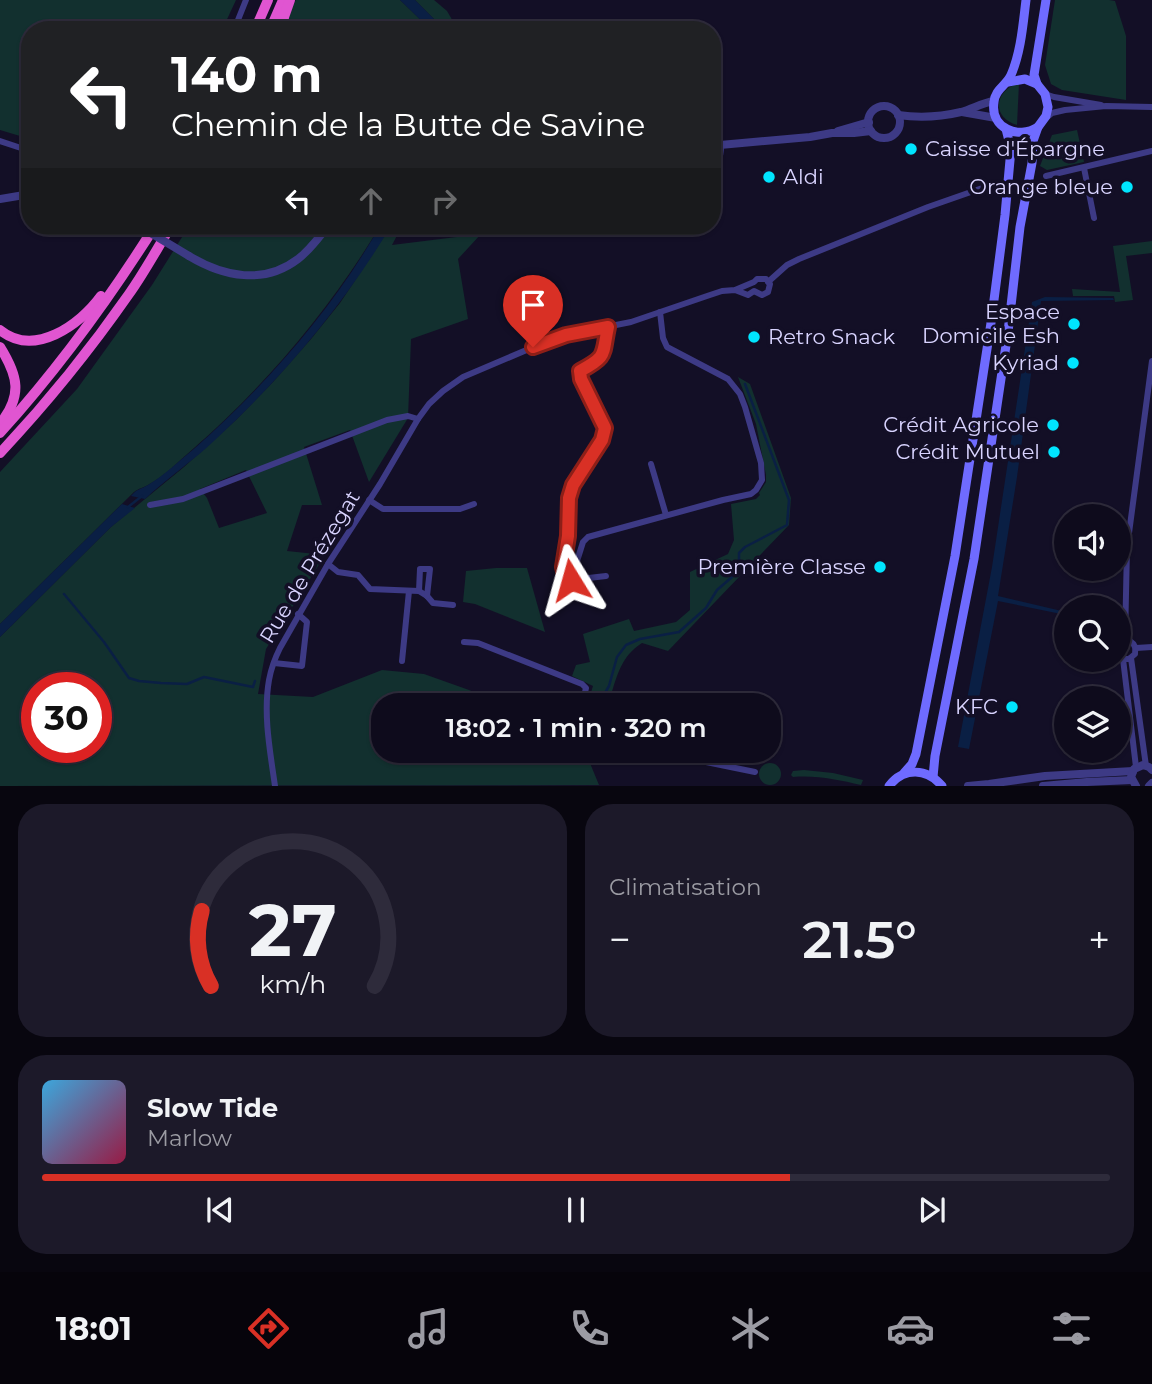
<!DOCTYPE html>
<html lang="fr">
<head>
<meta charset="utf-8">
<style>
  :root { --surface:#0e0b1c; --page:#1c1929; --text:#f1f3f6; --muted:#9b9ba3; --line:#2e2b3b; --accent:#d93025 }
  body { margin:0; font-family:Montserrat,sans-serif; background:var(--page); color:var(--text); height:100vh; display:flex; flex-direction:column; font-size:26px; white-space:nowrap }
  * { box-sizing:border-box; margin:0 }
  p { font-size:23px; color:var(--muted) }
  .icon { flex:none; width:38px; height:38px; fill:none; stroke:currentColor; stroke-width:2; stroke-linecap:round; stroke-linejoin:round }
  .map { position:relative; height:786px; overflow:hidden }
  .drawer { display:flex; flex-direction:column; gap:18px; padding:18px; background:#08060f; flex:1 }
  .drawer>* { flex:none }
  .hud { position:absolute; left:21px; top:21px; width:700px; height:214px; border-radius:28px; box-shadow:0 2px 5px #0004,0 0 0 2px var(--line); background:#202124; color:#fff; overflow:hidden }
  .fabs { position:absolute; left:1054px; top:504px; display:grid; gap:14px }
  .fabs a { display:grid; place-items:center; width:77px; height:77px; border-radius:50%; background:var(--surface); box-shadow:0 2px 5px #0004,0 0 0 2px var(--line); font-size:35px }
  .speed { position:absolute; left:21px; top:672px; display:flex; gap:14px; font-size:35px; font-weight:700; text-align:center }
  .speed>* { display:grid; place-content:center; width:91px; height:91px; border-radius:50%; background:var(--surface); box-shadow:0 2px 5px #0004,0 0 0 2px var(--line); line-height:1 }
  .speed .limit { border:10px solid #d22; background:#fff; color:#111 }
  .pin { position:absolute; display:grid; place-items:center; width:60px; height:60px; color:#fff; margin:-72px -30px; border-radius:50% 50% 50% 0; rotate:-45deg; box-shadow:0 0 7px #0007 }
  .pin .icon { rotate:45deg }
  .me { position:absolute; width:77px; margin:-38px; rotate:352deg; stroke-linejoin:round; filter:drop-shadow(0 0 5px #0008) }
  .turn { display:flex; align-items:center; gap:24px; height:147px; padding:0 35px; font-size:32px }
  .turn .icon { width:91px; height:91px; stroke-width:2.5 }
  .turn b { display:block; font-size:49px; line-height:60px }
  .lanes { display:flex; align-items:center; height:66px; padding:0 35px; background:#0003; justify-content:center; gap:35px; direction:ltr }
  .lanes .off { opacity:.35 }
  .big { font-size:52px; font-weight:600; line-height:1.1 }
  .drawer .tile { flex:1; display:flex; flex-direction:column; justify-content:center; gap:10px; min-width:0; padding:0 24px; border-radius:28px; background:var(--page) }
  .drawer .dial { align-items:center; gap:0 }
  .dial svg { height:182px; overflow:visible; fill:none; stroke:var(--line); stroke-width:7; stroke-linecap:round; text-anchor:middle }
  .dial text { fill:var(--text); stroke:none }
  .song { display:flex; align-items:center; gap:21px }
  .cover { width:84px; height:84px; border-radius:10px; background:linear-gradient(135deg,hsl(200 70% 55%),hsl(340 70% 35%)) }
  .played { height:7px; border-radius:4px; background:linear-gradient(90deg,var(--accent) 70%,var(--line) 70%) }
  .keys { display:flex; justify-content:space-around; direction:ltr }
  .heat { display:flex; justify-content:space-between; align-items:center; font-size:38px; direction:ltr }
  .drawer .tiles { flex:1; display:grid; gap:18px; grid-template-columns:1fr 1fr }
  .tile:last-child { grid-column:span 2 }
  .trip { position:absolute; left:371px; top:693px; width:410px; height:70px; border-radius:28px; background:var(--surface); box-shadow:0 2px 5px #0004,0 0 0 2px var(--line); font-weight:600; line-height:70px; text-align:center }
  .tab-bar { display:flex; height:112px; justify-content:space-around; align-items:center; background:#06040b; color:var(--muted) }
  .tab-bar .icon { width:49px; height:49px }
  .tab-bar .active { color:var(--accent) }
  .tab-bar b { font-size:32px; color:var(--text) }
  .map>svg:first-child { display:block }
  .green { fill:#12302f; fill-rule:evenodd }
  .water { fill:#0a1f44 }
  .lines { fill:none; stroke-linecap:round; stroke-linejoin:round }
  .stream { stroke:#0a1f44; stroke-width:2.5 }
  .minor { stroke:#3d3a85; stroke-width:6 }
  .tertiary { stroke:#3d3a85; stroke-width:8 }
  .secondary { stroke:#6f6bff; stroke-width:9 }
  .trunk { stroke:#e055d1; stroke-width:10 }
  .tertiary-bridge { stroke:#3d3a85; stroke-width:8 }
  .route-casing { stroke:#8d1f18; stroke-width:18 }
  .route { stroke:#d93025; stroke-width:12 }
  .poi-dot { fill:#00e5ff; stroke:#130f26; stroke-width:2.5 }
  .labels { text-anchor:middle; stroke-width:7; stroke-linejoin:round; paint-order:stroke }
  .poi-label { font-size:21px; fill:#d9d4ff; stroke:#130f26; text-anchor:end }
  .street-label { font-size:21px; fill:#d9d4ff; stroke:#130f26 }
</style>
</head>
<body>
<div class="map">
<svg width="1152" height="786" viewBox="0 0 1152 786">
  <rect width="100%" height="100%" fill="#130f26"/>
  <g class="green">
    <path d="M0,0H236L222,30H30V139L0,130Z"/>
    <path d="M296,0H400L431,30H289C286,21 291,8 296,0Z"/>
    <path d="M415,0H434L447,11L458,30H445Z"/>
    <path d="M1055,0H1109L1115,1L1126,36V100L1062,90L1051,84L1045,65Z"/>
    <path d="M1019,83L1017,125C991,117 994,91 1019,83Z"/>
    <path d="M1077,130L1084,162L1047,170L1040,166L1052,135Z"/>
    <path d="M189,226H380C331,308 267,384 194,448C180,460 165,476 148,485C143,488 139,488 134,492L0,624V472L77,389L152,285Z"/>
    <path d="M391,226H402L392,245L481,234L458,259L468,319L411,339L408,418L369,482L350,430L304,447L322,505H302L287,551L325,555L266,649L258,694L313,697L382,670L424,674L469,690L504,705H383V751H585L599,785L0,786V637L111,527L184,467L236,420L273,382L311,339L340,303ZM246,470L267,513L219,528L207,498L200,489ZM37,688H96V747H37Z"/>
    <path d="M1152,241V253L1126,256L1133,300L1115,302L1114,296H1073L1072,289L1120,292L1113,246Z"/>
    <path d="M738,377L750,384L791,498L789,525L668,651L642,643C620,657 617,677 609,701L606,705H587L593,686L572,676L576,665L590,662L583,634L629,619L634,631L676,622L690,610V572L728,554L734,540L731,504L756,499L760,495L759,493L766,482V475L756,424Z"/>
    <path d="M496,568H527L545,632L475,604L463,602L466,571Z"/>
    <circle cx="770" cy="774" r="11"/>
    <path d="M804,770L833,773L863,780L861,785C839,780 817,775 793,777L791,775L793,771Z"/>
  </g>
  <g class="water">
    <path d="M400,0H415L445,30H431Z"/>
    <path d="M380,226H391C343,306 283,377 215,440C193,461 167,478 145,499L131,496C138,488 140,490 148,485C165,475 180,460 195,448C266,385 333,309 380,226Z"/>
    <path d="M1045,297L1113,298L1114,300L1041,301L1017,477L998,596L1066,612V615L998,601L969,749L958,747L992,567L1032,302Z"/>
    <path d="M122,504L135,508L111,527L0,637V624Z"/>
  </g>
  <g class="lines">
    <g class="stream">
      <path d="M128,507L142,496"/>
      <path d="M64,594L104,642L129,678L139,681L161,683L187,684L204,677L253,687L255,681"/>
      <path d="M598,705L609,686L617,657L626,645L640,639L679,632L706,608L717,590L732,577L739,564V553L745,547L787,525L789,500L745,384"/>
    </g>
    <g class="minor">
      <path d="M234,30L246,0"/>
      <path d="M1045,94L1054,97L1101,105"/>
      <path d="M1045,119L1052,113L1065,110L1106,106L1152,107"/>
      <path d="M0,141L30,151"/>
      <path d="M1084,168L1094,218"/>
      <path d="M1046,176L1152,151"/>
      <path d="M768,282L787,265L799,259L928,207L988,186"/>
      <path d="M651,464L666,515"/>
      <path d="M369,500L383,509H460L474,504"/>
      <path d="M150,505L183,499L387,420L408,416L418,419"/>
      <path d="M328,564L338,572L358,575L370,589L419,591L427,596L433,603L453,605"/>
      <path d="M606,576L571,580L565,575L563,567L568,536L569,498L573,485L602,440L605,428L581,378L580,371C608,356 602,355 608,327"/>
      <path d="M571,580L583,542L588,537L723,500L751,494L756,490L762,480L761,463L745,407L740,394L728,379L667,347L663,338L660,312"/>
      <path d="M419,591L420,569H430L427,596"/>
      <path d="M1125,640L1127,548L1152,361"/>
      <path d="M464,642L478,643L582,684L586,688L582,705"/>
      <path d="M1118,644C1127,636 1137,642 1135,654L1129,659H1123L1118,655"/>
      <path d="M1136,648L1152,647"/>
      <path d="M1131,658L1146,766"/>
      <path d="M1123,659L1136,767"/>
      <path d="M402,661L409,591"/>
      <path d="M274,663L302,666L307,622L298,614"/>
      <path d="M652,751L755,772"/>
      <path d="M275,786C270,751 263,714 269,680C271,669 275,658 280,648L328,564L380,484L418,419L429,404L443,391L463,377L543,343L566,335L631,322L707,296L722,291L735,290L754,282L757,279H766L770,284L768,292L762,295L754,291L748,295L735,290"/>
    </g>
    <g class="tertiary">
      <circle cx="884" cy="122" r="16"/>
      <path d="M962,112L996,118"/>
      <path d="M898,115C919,118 940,117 961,112C972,109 982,103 994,101"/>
      <path d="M838,131L869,122"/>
      <path d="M712,132C723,143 722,156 712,167"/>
      <path d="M720,145L810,137L832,133H854L871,131"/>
      <path d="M0,199L30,194"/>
      <path d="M189,256C224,277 264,285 298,259C310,250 319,237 328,226"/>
      <path d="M968,786L989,784L1045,776L1133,771"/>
      <path d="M1043,786L1087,782L1132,780"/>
      <path d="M1136,786L1131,777L1134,769L1143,765L1149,767L1152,770"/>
      <path d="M1149,786L1152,783"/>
    </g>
    <g class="secondary">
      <path d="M1026,0C1023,24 1021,52 1011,75C1007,85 995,89 994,102C990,128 1018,140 1038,127"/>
      <path d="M1037,84L1034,75L1046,0"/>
      <path d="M904,773L912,764L916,754L955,556L991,323L1005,215L1011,149L1006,129"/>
      <path d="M933,777L935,756L974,559L1008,332L1020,227L1032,163L1033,141L1038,127L1046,116L1048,107L1045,94L1037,84L1025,79L1008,82"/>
      <path d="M889,786C904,767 927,768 942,786"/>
    </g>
    <g class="trunk">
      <path d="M255,30L268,0"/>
      <path d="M270,30L283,0"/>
      <path d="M283,30L284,17L290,0"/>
      <path d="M0,330C34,358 80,325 101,296"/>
      <path d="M0,347C18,376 23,395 0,424"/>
      <path d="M0,433C58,369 109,299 155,226"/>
      <path d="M0,453C47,403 90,350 129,294C144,273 157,249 171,226"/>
    </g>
    <path class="tertiary-bridge" d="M139,226L189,256"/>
  </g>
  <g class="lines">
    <defs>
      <path id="route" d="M533,347L566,335L608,327C602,355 608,356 580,371L581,379L605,428L602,440L573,485L569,498L568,536L563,567L565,575L571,580"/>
    </defs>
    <use href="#route" class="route-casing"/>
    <use href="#route" class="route"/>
  </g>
  <g class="poi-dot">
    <circle cx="911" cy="149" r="7"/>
    <circle cx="769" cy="177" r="7"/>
    <circle cx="1127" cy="187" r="7"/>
    <circle cx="1074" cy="324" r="7"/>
    <circle cx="754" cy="337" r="7"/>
    <circle cx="1073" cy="363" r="7"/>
    <circle cx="1053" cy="425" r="7"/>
    <circle cx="1054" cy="452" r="7"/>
    <circle cx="880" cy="567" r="7"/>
    <circle cx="1012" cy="707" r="7"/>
  </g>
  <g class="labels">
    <g class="poi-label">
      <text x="925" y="156" text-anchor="start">Caisse d'Épargne</text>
      <text x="783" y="184" text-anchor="start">Aldi</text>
      <text x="1113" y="194">Orange bleue</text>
      <text x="1060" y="319">Espace<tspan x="1060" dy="24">Domicile Esh</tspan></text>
      <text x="768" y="344" text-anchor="start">Retro Snack</text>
      <text x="1059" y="370">Kyriad</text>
      <text x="1039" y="432">Crédit Agricole</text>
      <text x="1040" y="459">Crédit Mutuel</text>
      <text x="866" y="574">Première Classe</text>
      <text x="998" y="714">KFC</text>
    </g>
    <g class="street-label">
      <text transform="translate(310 567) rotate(-59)" y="7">Rue de Prézegat</text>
    </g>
  </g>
</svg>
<div class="fabs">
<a><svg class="icon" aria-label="sound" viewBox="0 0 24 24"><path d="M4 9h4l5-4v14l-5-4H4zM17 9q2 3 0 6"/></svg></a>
<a><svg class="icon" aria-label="search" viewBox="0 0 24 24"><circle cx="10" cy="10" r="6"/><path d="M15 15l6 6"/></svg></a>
<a><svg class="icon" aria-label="layers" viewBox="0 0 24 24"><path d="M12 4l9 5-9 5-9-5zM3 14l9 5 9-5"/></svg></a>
</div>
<div class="speed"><div class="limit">30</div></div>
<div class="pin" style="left:533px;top:347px;background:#d93025"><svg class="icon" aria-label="arrive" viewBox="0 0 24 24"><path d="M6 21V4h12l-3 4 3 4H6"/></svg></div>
<svg class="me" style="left:571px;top:580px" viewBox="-20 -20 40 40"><path d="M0-17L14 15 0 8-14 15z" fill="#d93025" stroke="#fff" stroke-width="4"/></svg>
<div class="trip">18:02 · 1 min · 320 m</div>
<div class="hud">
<div class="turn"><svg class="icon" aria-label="left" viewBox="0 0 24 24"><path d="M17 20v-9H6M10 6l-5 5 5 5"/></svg><div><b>140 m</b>Chemin de la Butte de Savine</div></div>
<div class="lanes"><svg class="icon" aria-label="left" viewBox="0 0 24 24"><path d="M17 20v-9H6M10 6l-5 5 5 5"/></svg><svg class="icon off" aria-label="ahead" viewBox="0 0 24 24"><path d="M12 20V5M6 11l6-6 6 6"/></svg><svg class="icon off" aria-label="right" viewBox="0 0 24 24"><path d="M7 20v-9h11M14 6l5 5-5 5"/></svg></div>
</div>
</div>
<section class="drawer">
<div class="tiles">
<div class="tile dial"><svg viewBox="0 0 100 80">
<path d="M14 69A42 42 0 1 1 86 69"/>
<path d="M14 69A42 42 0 0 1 10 36" stroke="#d93025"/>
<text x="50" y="56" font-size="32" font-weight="700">27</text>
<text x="50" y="72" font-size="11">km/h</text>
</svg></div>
<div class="tile"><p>Climatisation</p>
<div class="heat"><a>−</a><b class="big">21.5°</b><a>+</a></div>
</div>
<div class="tile">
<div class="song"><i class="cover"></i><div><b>Slow Tide</b><p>Marlow</p></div></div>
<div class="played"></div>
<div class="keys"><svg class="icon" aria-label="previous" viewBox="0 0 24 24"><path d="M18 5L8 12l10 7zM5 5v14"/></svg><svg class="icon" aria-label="pause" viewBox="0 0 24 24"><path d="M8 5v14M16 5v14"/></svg><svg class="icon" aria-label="next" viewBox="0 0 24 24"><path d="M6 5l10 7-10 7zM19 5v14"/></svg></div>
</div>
</div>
</section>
<nav class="tab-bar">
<b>18:01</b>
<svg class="icon active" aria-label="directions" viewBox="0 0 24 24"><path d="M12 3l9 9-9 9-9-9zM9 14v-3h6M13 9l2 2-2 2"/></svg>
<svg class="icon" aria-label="music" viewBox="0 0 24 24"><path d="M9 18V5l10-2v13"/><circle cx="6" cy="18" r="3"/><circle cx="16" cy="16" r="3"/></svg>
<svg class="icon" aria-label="phone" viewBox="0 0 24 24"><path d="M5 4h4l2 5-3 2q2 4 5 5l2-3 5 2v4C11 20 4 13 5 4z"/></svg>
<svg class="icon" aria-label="climate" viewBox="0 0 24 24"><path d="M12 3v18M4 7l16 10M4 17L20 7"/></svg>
<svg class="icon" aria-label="car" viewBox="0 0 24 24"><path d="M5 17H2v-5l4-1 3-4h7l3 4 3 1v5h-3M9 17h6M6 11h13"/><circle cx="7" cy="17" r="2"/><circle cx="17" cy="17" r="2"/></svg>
<svg class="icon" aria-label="filters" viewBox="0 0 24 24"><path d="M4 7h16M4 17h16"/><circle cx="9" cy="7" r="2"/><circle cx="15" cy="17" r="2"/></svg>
</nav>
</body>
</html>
